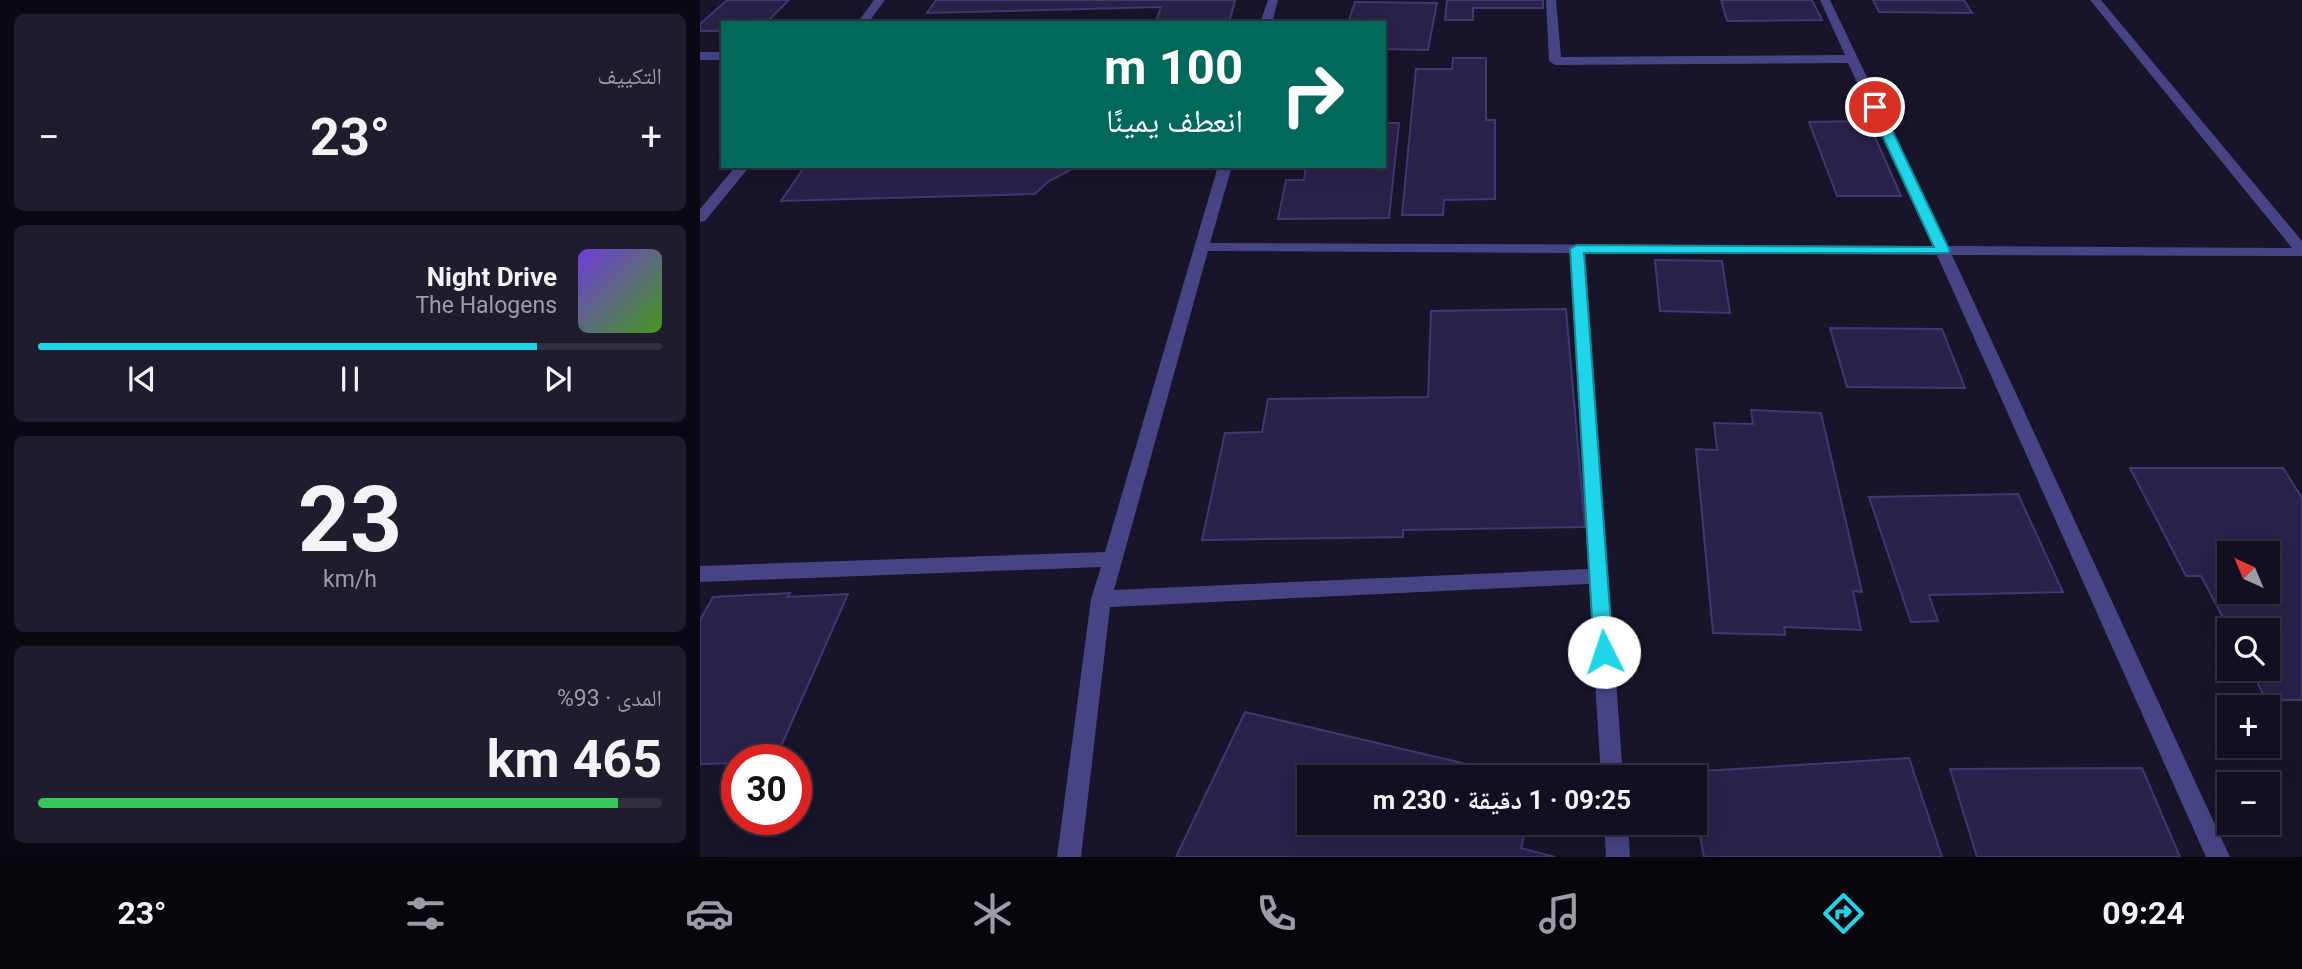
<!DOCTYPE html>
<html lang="ar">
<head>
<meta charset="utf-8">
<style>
  :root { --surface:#120f20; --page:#1f1d2d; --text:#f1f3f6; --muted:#9c9ca5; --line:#312f3e; --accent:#1fd5e9 }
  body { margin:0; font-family:Roboto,"Noto Naskh Arabic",sans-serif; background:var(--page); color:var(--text); direction:rtl; height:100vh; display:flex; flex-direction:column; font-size:26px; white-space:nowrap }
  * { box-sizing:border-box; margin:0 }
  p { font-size:23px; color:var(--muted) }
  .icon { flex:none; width:38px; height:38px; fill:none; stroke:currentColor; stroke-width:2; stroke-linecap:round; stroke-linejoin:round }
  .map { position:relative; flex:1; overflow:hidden; direction:ltr }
  .side { display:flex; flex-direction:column; gap:14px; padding:14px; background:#0a0812; width:700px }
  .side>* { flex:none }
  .top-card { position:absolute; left:21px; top:21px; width:665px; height:147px; border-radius:0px; box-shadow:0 7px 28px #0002,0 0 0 2px var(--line); direction:rtl; background:#00695c; color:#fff; overflow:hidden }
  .needle { width:46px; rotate:316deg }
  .controls { position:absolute; left:1517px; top:541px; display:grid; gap:14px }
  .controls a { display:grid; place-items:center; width:63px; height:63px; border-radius:0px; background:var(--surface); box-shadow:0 7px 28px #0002,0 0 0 2px var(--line); font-size:35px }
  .speed { position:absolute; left:21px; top:744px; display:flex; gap:14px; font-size:35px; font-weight:700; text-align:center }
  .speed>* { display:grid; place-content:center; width:91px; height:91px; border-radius:50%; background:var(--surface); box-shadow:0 7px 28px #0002,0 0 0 2px var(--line); line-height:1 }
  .speed .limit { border:10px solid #d22; background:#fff; color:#111 }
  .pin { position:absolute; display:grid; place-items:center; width:60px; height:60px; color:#fff; margin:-30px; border:4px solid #fff; border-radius:50%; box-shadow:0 2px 7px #0007 }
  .me { position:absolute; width:77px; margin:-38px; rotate:356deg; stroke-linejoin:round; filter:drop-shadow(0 0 5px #0008) }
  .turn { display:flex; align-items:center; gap:24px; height:147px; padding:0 28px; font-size:32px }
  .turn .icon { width:91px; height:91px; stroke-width:2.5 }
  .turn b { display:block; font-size:49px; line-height:60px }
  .big { font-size:52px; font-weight:700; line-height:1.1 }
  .side .widget { flex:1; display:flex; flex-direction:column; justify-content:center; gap:10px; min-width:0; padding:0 24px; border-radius:10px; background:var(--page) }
  .side .dial { align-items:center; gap:0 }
  .dial b { font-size:91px; line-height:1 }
  .song { display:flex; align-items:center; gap:21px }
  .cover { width:84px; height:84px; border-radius:10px; background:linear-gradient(135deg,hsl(260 70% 55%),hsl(100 70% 35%)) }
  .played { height:7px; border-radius:4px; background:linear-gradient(90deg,var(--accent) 80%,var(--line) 80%) }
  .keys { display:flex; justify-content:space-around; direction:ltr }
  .heat { display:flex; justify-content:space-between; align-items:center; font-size:38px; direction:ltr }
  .charge { height:10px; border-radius:5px; background:linear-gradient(90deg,#34c759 93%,var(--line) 0) }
  .trip { position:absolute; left:597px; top:765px; width:410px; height:70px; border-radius:0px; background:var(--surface); box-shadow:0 7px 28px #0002,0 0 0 2px var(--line); font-weight:700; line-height:70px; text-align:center; direction:rtl }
  .menu { display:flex; height:112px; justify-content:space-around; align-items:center; background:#07060d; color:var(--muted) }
  .menu .icon { width:49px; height:49px }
  .menu .current { color:var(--accent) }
  .menu b { font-size:32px; color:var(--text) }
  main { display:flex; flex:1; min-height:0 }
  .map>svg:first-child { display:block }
  .building { fill:#292249; stroke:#423673; stroke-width:2; fill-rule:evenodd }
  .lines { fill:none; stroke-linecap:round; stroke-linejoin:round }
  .minor { fill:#464484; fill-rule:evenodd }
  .route { fill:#1fd5e9; stroke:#148a97; stroke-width:2 }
</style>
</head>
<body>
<main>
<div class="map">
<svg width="1602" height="857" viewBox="0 0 1602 857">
  <rect width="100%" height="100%" fill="#18142a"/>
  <g class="building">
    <path d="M27,0H89L66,23H23V31H0V24Z"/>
    <path d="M236,0H535L529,23H455L461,7L227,13Z"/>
    <path d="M747,0H843V8H773V20H745Z"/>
    <path d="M1021,0H1112L1122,20L1027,21Z"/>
    <path d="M1173,0H1264L1272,13L1179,12Z"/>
    <path d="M655,2L737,3L728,50L684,49V23H648Z"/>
    <path d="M753,58H786V120H795V199L744,200L743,215H702L716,69H752Z"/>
    <path d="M1168,121L1201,196H1137L1109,122Z"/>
    <path d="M684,123H699L689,218L578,219L586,180H604L606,166H684Z"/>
    <path d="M105,166H378L349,181L335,194L81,201Z"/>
    <path d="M955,260L1022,261L1030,313L960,311Z"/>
    <path d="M866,309L885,527L703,530V537L502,540L525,433L562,432L568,399L728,397L731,311Z"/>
    <path d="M1130,328L1242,329L1265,388L1147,387Z"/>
    <path d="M1051,410L1121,413L1162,592L1153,591L1161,630L1084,627L1085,635L1013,633L996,449L1017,450L1014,423L1053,424Z"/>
    <path d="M1430,468H1583L1602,498V700H1566L1550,668H1568V630L1530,631L1501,576H1486ZM1530,553H1568V592H1530Z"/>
    <path d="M1318,494L1363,592L1229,595L1238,621L1211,622L1169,497Z"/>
    <path d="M90,593L88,597L148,594L75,760H37V763L0,764V620L13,597Z"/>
    <path d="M545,712L822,777H609V822H828L821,848L855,857H476Z"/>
    <path d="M1209,758L1242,857H1004L994,804V777H989L988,772Z"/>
    <path d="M1442,768L1480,857H1277L1250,769Z"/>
  </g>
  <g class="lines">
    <g class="minor">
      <path d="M174,0H185L168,23H157Z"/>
      <path d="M568,0H578L572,23H560Z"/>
      <path d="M846,0H856L861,57L1145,55L1120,0H1130L1248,246L1592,248L1390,0H1401L1602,241V256L1252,255L1530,857H1506L1237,255L885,253L923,777H901L889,584L410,607L381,857H357L391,599L401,567L0,582V566L405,552L518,166H532L510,243L1233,246L1148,63L855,65L849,61ZM508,251L870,253L888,569L414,590Z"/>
      <rect x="0" y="52" width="23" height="8"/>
      <path d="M36,166H50L5,221L0,222V209Z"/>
      <path d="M904,822H928L930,857H906Z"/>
    </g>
  </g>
  <path class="route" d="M1175,103L1181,107L1250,251L1248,253H884L913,652L911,657L904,660L897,657L894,652L870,249L877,245L1234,247L1169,107Z"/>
</svg>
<div class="controls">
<a><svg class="needle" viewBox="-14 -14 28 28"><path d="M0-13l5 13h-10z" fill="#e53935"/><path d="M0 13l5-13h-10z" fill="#9c9ca5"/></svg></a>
<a><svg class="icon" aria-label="search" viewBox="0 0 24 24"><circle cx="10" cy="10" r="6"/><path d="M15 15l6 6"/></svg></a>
<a>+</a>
<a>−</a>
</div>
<div class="speed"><div class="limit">30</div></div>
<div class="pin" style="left:1175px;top:107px;background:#d93025"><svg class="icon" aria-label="arrive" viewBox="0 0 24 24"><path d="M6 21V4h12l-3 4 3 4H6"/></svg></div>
<svg class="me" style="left:904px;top:652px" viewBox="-20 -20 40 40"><circle r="19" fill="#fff"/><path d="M0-13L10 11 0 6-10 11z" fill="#1fd5e9"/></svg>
<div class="trip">09:25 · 1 دقيقة · 230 m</div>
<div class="top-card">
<div class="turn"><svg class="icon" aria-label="right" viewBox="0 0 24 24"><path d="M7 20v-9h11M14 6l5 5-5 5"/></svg><div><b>100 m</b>انعطف يمينًا</div></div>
</div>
</div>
<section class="side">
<div class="widget"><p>التكييف</p>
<div class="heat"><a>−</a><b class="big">23°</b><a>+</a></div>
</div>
<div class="widget">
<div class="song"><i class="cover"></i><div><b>Night Drive</b><p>The Halogens</p></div></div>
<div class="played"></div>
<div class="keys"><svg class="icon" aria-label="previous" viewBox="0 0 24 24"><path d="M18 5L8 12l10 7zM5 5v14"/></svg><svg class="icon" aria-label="pause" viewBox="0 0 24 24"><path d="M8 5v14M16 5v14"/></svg><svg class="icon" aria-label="next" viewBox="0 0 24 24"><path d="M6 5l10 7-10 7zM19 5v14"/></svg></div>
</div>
<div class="widget dial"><b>23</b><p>km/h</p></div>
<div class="widget"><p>المدى · 93%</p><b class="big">465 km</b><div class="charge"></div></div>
</section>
</main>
<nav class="menu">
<b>09:24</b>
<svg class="icon current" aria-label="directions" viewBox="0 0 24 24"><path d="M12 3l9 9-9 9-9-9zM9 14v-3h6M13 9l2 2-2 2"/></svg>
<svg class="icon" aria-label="music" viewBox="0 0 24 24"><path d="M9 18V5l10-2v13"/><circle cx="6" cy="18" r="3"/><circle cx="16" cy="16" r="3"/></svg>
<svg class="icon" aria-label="phone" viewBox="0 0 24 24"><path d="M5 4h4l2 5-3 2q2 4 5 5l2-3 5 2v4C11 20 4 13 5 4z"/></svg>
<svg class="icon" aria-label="climate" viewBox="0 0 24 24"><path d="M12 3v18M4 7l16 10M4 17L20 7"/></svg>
<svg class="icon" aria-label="car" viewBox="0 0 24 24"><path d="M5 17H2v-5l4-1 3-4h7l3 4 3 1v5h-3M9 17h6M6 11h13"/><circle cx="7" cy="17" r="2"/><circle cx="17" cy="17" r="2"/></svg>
<svg class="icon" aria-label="filters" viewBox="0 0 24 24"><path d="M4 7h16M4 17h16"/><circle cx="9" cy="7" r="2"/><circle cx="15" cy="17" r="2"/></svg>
<b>23°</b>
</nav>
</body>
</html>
